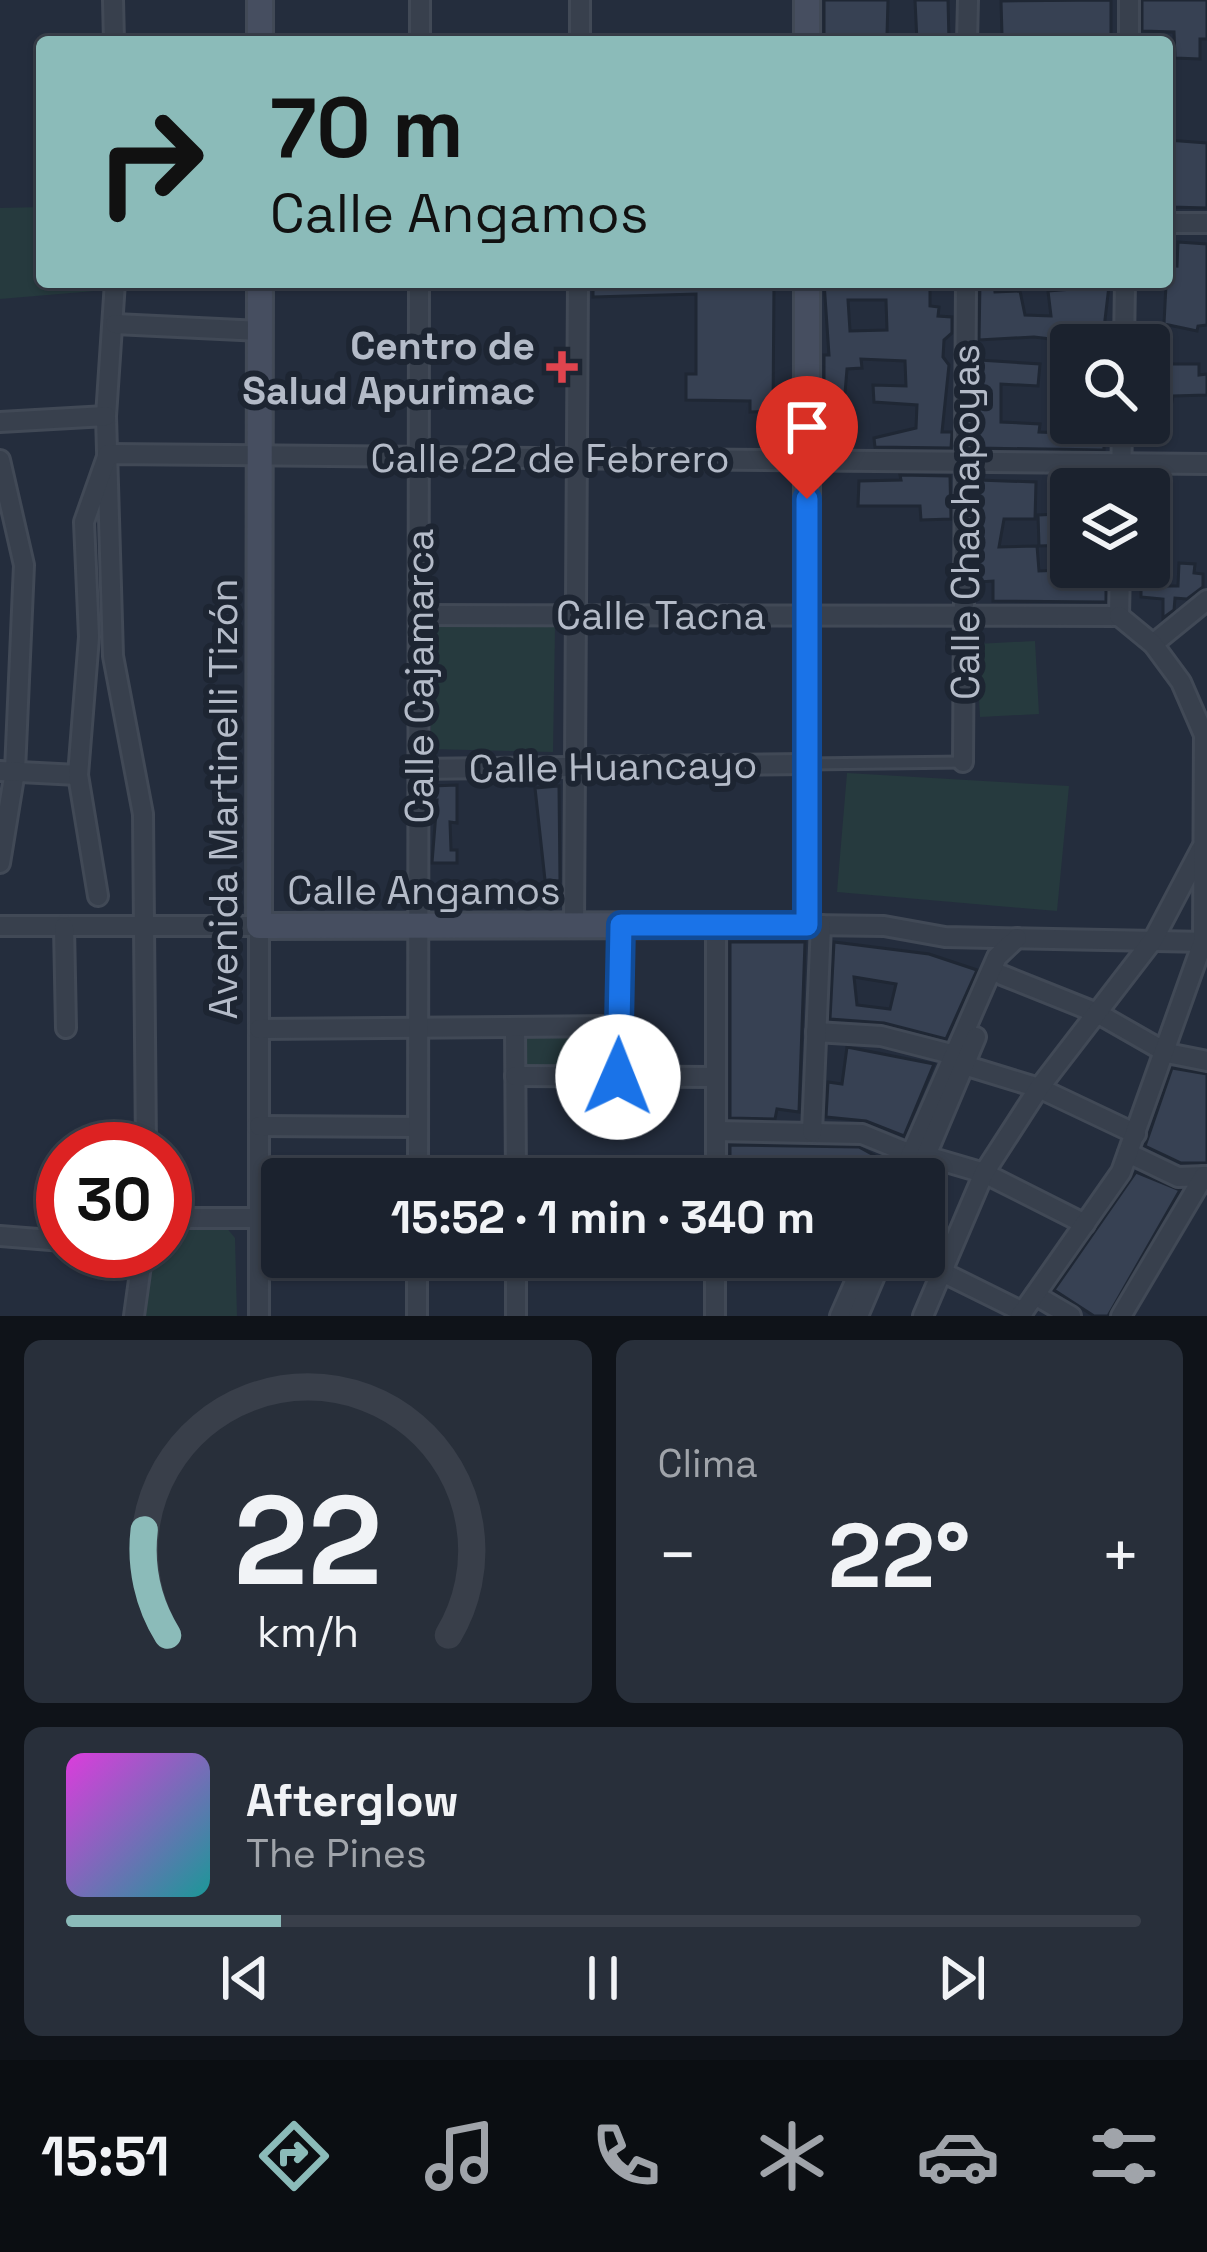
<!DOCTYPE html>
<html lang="es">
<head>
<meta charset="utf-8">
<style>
  :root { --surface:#1b222e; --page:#282f3a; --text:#f1f3f6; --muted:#a0a4aa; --line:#393f4a; --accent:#8bbbb9 }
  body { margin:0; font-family:"Space Grotesk",sans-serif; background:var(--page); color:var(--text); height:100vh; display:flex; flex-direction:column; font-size:45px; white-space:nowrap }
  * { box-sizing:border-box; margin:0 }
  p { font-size:39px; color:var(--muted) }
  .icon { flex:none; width:66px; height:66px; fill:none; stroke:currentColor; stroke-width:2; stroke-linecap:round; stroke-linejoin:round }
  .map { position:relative; height:1316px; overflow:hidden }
  .side { display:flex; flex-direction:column; gap:24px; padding:24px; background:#0f1319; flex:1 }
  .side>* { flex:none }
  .hud { position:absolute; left:36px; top:36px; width:1137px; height:252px; border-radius:12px; box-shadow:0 3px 9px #0004,0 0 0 3px var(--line); background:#8bbbb9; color:#111; overflow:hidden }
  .tools { position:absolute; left:1050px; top:324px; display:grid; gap:24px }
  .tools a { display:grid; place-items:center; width:120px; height:120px; border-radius:12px; background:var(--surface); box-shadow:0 3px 9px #0004,0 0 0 3px var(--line); font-size:60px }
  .speed { position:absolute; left:36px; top:1122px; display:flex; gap:24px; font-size:60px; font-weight:700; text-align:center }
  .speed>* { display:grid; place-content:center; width:156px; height:156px; border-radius:50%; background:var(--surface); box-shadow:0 3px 9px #0004,0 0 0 3px var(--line); line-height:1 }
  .speed .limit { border:18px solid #d22; background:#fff; color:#111 }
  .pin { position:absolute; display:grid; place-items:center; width:102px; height:102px; color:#fff; margin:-123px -51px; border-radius:50% 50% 50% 0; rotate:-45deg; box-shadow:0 0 12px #0007 }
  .pin .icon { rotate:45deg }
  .me { position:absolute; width:132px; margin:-66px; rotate:1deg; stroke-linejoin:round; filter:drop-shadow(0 0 9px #0008) }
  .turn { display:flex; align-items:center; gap:42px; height:252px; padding:0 36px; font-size:54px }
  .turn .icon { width:156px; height:156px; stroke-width:2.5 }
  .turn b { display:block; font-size:84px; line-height:102px }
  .big { font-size:90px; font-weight:700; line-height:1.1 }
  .side .tile { flex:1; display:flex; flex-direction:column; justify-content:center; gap:18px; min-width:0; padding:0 42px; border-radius:18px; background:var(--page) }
  .side .dial { align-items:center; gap:0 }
  .dial svg { height:312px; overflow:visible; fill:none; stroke:var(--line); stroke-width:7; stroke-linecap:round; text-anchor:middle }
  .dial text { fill:var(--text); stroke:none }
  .song { display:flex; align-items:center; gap:36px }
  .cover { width:144px; height:144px; border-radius:18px; background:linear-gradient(135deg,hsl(300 70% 55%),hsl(180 70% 35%)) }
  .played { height:12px; border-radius:6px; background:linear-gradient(90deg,var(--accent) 20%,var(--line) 20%) }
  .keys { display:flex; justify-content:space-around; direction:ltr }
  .heat { display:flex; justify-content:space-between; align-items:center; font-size:66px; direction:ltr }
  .side .tiles { flex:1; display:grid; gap:24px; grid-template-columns:1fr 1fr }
  .tile:last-child { grid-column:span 2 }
  .trip { position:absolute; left:261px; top:1158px; width:684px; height:120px; border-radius:12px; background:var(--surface); box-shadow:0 3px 9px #0004,0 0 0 3px var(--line); font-weight:700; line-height:120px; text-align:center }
  .tabs { display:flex; height:192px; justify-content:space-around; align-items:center; background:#0b0e12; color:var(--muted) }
  .tabs .icon { width:84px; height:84px }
  .tabs .on { color:var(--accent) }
  .tabs b { font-size:54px; color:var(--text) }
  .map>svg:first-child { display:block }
  .green { fill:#263a3e }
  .building { fill:#374153; stroke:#1f2734; stroke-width:3; fill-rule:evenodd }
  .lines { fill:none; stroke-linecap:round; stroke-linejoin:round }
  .lane-casing { stroke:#414956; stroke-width:15 }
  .street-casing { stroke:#414956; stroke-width:24 }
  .secondary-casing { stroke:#414956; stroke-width:30 }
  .lane { stroke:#38404d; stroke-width:9 }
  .street { stroke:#38404d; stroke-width:18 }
  .secondary { stroke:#464e60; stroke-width:24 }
  .route-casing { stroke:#114b97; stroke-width:30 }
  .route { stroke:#1a73e8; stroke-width:21 }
  .health-dot { fill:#e0444e; stroke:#1d2532; stroke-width:4.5 }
  .labels { text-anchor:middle; stroke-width:12; stroke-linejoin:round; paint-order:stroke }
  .poi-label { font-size:39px; font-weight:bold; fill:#b4bbc8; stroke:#1d2532; text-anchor:end }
  .street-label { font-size:39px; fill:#b4bbc8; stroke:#1d2532 }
</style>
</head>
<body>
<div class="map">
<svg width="1207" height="1316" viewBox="0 0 1207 1316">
  <rect width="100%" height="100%" fill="#242d3d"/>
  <g class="green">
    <path d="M42,207V282H106V290L0,299V208Z"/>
    <path d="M430,627H555L553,752L431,749Z"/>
    <path d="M1035,641L1039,714L980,717L976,644Z"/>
    <path d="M847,773L1069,786L1057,911L837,892Z"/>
    <path d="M523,1035H602L603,1069L527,1067Z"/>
    <path d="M169,1226H225L235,1238L237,1316H144L154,1251H165Z"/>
  </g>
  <g class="building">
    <path d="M824,0H888L887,35H843V42H824Z"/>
    <path d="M915,0H948L949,42L917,41Z"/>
    <path d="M1111,0V42H1024V35H1002L1001,1Z"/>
    <path d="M1142,0H1207V39H1200V59L1175,58L1174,32L1142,31Z"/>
    <path d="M1167,140L1207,143V208L1171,207Z"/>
    <path d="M1178,242L1207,244V325L1198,326L1197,331L1164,324L1167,265L1177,266Z"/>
    <path d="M593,282H774L773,411L750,412V401L686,400V374H696V294L593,297Z"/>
    <path d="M824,282L930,283V306L939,307L938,316L952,317V333L944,340L943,357L949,365L942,432H952L951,448L875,447L874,438L916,428L917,405L874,402L873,385L906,386L905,361L861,359L862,368L847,369L844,405L824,408V355H829ZM848,300H886L887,330L850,331Z"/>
    <path d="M980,282H994L995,292L1020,291L1025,315L1051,316L1048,291L1109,286L1102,345L1034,337L979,340Z"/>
    <path d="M979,360L1040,364L1038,386L1001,384V422L1040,424L1039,432L1089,434V423H1104V450L978,448Z"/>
    <path d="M1149,364H1199V375L1207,374V395L1173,396L1168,422H1156Z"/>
    <path d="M900,475L950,476L951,519L921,520L920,506H858L859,481L901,480Z"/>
    <path d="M978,480L1036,482L1035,519H1004L999,547L1037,546L1039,571L1062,570V581L1091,585V567H1106V602L993,601V581L978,582Z"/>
    <path d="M1059,514L1060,530L1069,531V545L1039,546L1038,515Z"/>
    <path d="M1179,563L1195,564L1194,573L1203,574V587L1187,599L1175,598L1174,610L1163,618V599L1141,597V584L1133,583V567H1154L1153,586H1178Z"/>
    <path d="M457,785V823L450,822L451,850H457V863H432L437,800H433L432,786Z"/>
    <path d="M559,786L560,881L545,880L535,788Z"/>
    <path d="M730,942H805L799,1112L777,1109L775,1119L730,1118Z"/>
    <path d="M834,942L929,954L977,970L946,1039L884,1023L830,1019ZM854,977L896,984L890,1009L857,1005Z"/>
    <path d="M847,1047L934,1064L904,1136L866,1121L826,1117L828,1082L842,1084Z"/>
    <path d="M1172,1068L1207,1074V1163H1181L1145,1146Z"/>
    <path d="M730,1145L859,1147L888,1163L881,1179H796L795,1170H759L760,1179H730Z"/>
    <path d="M1136,1172L1180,1190L1108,1316H1094L1054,1290Z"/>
  </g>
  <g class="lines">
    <defs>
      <path id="lane" d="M807,764L963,762"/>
      <g id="street">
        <path d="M113,0L114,42"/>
        <path d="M420,42V0"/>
        <path d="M580,42V0"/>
        <path d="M967,42L968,0"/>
        <path d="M1129,42V0"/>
        <path d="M1167,223H1207"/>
        <path d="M115,282L106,416L113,656L143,814L146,1149"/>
        <path d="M115,324L260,331"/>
        <path d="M1124,345L1125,282"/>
        <path d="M0,422L106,416"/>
        <path d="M0,460L24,565L15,771L0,863"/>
        <path d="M1121,489L1122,423"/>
        <path d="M419,615L1119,616"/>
        <path d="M1119,616L1120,567"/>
        <path d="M1153,644L1207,600"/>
        <path d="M963,762L966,282"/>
        <path d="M418,769L807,764"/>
        <path d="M0,771L78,775"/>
        <path d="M98,896L78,775L89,637L84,522L108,454L1207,464"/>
        <path d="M574,925L578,282"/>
        <path d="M807,925L884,926L945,937L1207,942"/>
        <path d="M0,926H259V1316"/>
        <path d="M64,927L66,1028"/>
        <path d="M1002,975L1097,1013L1167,1053L1207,1061"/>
        <path d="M515,1027L516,1179"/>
        <path d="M259,1029L619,1026"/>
        <path d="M816,1032L881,1036L955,1055"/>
        <path d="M964,1065L1039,1088L1136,1134"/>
        <path d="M515,1076L716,1077"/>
        <path d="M618,1077L621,925"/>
        <path d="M259,1126L418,1127"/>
        <path d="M716,1131L862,1134L911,1154"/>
        <path d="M812,1132L821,925"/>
        <path d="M1128,1153L1178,1177L1207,1176"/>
        <path d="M926,1156L984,1173L1085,1224"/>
        <path d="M418,1179L419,282"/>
        <path d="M716,1179V925"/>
        <path d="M900,1179L997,957L1017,938"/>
        <path d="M916,1179L976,1037"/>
        <path d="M165,1218H259"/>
        <path d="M0,1236L63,1241"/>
        <path d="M516,1257V1316"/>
        <path d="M942,1272L1023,1312"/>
        <path d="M1035,1295L1071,1316"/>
        <path d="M134,1316L143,1251"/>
        <path d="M417,1316V1257"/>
        <path d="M715,1316V1257"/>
        <path d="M840,1316L866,1257"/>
        <path d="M858,1316L883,1257"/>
        <path d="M923,1316L984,1173L1039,1088L1153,940L1201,849"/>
        <path d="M1020,1316L1121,1172L1203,942L1204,735L1181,682L1153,644L1119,616"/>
        <path d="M1121,1316L1204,1176"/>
      </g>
      <g id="secondary">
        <path d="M807,0V42"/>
        <path d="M260,42V0"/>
        <path d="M260,282L259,926L807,925V282"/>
      </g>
    </defs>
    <use href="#lane" class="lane-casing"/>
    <use href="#street" class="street-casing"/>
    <use href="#secondary" class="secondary-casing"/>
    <use href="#lane" class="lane"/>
    <use href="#street" class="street"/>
    <use href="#secondary" class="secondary"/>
  </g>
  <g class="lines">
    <defs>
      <path id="route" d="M618,1077L621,925H807V499"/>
    </defs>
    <use href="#route" class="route-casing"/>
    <use href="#route" class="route"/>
  </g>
  <path class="health-dot" d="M556 349h12v12h12v12h-12v12h-12v-12h-12v-12h12z"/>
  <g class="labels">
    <g class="poi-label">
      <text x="535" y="359">Centro de<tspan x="535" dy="45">Salud Apurimac</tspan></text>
    </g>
    <g class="street-label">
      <text x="550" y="472">Calle 22 de Febrero</text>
      <text transform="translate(965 522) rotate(-90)" y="14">Calle Chachapoyas</text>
      <text x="661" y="629">Calle Tacna</text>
      <text transform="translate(419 676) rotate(-90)" y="14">Calle Cajamarca</text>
      <text transform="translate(613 766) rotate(-1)" y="14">Calle Huancayo</text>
      <text transform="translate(223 799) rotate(-90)" y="14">Avenida Martinelli Tizón</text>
      <text x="424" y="904">Calle Angamos</text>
    </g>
  </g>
</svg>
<div class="tools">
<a><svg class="icon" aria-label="search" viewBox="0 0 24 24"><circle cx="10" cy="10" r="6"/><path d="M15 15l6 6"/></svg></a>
<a><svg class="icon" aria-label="layers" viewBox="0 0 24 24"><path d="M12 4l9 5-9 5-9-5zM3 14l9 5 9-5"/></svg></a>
</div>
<div class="speed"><div class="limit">30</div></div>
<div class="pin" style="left:807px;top:499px;background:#d93025"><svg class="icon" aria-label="arrive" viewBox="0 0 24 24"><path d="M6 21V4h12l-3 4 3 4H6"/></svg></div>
<svg class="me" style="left:618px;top:1077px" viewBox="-20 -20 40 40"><circle r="19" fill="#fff"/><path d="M0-13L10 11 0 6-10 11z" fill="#1a73e8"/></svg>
<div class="trip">15:52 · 1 min · 340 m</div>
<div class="hud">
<div class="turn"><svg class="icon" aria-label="right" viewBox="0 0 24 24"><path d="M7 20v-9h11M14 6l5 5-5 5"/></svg><div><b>70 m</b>Calle Angamos</div></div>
</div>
</div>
<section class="side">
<div class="tiles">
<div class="tile dial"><svg viewBox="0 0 100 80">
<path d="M14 69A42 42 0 1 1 86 69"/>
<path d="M14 69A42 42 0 0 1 8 42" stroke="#8bbbb9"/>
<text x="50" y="56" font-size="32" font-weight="700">22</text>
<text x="50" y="72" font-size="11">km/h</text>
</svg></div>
<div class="tile"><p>Clima</p>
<div class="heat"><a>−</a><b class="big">22°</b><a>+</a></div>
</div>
<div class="tile">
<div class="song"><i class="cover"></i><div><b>Afterglow</b><p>The Pines</p></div></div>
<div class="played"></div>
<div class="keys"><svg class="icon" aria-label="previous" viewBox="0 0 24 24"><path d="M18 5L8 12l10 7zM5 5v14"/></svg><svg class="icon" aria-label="pause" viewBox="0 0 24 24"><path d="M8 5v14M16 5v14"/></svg><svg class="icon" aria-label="next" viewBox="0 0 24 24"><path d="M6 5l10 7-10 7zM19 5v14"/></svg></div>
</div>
</div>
</section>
<nav class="tabs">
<b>15:51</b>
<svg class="icon on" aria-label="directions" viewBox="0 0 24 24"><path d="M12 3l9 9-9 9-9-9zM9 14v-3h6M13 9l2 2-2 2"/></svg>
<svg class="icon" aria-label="music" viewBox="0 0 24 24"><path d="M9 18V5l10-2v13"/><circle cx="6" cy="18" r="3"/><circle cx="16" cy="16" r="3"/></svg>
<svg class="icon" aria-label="phone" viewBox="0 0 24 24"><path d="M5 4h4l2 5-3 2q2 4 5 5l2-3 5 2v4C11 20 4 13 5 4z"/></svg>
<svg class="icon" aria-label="climate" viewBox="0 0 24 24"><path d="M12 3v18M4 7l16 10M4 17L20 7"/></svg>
<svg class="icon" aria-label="car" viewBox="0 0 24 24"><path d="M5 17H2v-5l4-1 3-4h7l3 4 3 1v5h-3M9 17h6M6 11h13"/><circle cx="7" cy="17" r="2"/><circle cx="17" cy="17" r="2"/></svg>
<svg class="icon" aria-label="filters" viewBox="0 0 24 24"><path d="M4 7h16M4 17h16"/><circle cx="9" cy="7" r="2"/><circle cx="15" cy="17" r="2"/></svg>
</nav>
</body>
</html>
